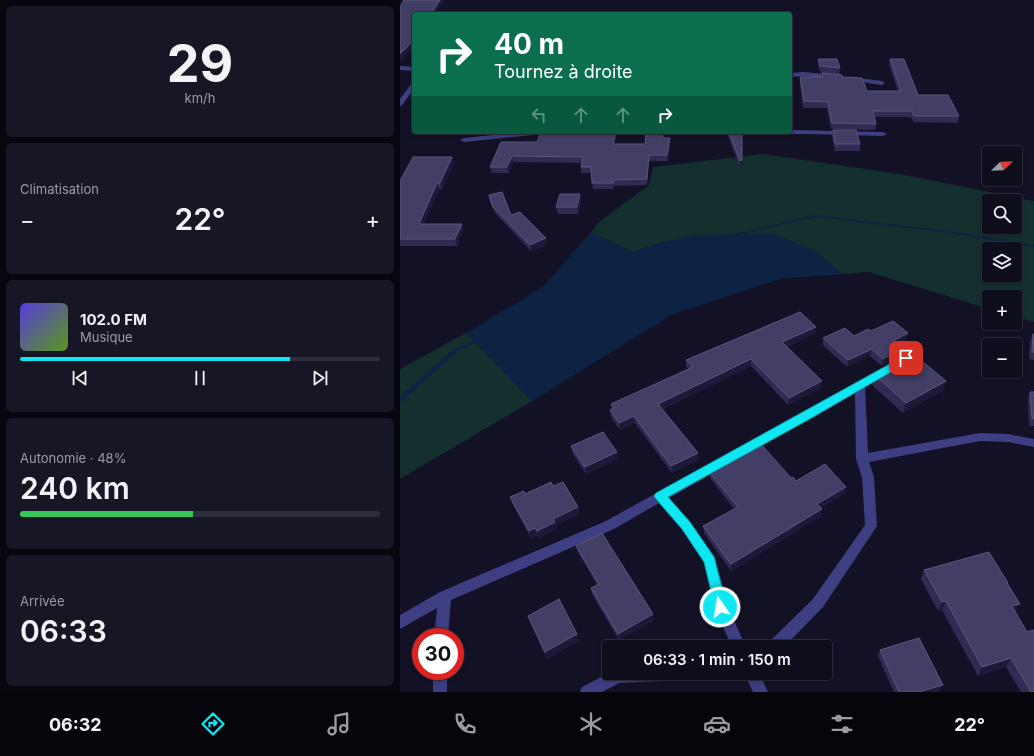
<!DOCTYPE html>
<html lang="fr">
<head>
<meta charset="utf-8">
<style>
  :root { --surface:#0e0d1c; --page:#171625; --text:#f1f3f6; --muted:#9b9ca3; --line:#2e2d3b; --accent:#0fe7f2 }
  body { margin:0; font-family:Inter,sans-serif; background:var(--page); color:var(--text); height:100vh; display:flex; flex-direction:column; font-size:15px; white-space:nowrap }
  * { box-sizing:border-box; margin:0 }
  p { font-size:13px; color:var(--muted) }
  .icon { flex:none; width:22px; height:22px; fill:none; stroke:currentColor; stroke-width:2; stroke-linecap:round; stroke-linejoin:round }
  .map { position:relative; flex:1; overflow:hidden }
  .sheet { display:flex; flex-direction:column; gap:6px; padding:6px; background:#08070f; width:400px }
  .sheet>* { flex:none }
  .top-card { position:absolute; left:12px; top:12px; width:380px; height:122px; border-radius:4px; box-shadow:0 2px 6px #0003,0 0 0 1px var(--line); background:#0b6e4f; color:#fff; overflow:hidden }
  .needle { width:26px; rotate:67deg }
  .tools { position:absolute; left:582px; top:146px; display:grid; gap:8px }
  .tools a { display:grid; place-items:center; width:40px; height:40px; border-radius:4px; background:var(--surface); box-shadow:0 2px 6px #0003,0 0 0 1px var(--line); font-size:20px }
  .speed { position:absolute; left:12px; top:628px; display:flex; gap:8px; font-size:20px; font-weight:700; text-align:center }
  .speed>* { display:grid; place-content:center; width:52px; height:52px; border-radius:50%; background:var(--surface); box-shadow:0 2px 6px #0003,0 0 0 1px var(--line); line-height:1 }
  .speed .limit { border:6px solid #d22; background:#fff; color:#111 }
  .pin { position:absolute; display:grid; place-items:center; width:34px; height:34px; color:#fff; margin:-17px; border-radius:8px; box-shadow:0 2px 6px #0006 }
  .me { position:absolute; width:44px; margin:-22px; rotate:347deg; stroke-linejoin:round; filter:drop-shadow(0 0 3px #0008) }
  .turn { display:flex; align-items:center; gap:14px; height:84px; padding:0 16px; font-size:18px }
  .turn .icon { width:52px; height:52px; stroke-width:2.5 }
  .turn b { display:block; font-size:28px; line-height:34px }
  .lanes { display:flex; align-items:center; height:38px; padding:0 16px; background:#0003; justify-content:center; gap:20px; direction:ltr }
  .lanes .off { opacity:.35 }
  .big { font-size:30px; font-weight:600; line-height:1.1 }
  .sheet .tile { flex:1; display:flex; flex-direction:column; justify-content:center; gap:6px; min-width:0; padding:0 14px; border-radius:6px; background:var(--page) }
  .sheet .dial { align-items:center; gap:0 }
  .dial b { font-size:52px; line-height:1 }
  .song { display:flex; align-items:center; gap:12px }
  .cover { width:48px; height:48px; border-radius:6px; background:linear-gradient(135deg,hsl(250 70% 55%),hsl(90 70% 35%)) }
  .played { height:4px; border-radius:2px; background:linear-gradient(90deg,var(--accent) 75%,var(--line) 75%) }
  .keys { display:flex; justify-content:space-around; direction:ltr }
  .heat { display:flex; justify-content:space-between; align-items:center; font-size:22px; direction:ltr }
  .charge { height:6px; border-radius:3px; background:linear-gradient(90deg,#34c759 48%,var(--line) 0) }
  .trip { position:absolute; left:202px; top:640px; width:230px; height:40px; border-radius:4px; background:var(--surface); box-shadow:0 2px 6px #0003,0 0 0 1px var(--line); font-weight:600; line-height:40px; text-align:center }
  .tab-bar { display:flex; height:64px; justify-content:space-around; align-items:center; background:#06050b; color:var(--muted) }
  .tab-bar .icon { width:28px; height:28px }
  .tab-bar .active { color:var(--accent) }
  .tab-bar b { font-size:18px; color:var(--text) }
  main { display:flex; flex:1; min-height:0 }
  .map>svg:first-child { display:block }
  .green { fill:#14302e; fill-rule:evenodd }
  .water { fill:#0d2343 }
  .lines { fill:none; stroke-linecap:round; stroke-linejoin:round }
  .stream { fill:#0d2343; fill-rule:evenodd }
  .minor { fill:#3e3f83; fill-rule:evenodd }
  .wall { fill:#312b53 }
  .shaded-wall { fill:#1d1939 }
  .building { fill:#433e65; stroke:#5b567d }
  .route { fill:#0fe7f2; stroke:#0a969d }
</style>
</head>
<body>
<main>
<section class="sheet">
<div class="tile dial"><b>29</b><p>km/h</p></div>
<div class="tile"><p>Climatisation</p>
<div class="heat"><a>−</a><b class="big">22°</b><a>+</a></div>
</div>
<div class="tile">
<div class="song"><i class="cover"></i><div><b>102.0 FM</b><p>Musique</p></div></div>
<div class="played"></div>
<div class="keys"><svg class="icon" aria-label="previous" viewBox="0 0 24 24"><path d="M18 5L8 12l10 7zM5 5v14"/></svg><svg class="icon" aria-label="pause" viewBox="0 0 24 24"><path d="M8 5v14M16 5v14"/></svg><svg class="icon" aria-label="next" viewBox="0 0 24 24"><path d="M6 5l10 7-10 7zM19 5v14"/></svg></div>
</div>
<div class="tile"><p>Autonomie · 48%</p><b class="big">240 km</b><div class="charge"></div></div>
<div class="tile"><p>Arrivée</p><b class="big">06:33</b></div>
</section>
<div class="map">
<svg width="634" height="692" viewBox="0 0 634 692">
  <rect width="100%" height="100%" fill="#131126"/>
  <g class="green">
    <path d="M363,154L499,174L634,201V322L615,317V297H589V309L469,272L442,274L415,251L267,241L232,252L191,232L199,222L249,185L253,167ZM589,201H615V227H589ZM589,249H615V275H589Z"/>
    <path d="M66,333L132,401L0,479V369Z"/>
  </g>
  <path class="water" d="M191,232L232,252L267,241L296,235L375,234L415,251L442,274L380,279L273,314L132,401L66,333L143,287Z"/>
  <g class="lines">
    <g class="stream">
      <path d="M416,215L549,231L634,245V247L549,233L416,217L330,237L328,236L330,235Z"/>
      <path d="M81,338L84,340L83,341L59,350L2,401H0V396L55,348Z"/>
    </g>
    <g class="minor">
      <path d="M0,66L14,67V71L0,70Z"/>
      <path d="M404,72L434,75L437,77L434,79L404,76L390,77V73Z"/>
      <path d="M450,77L482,81L485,83L482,85L448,80L447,79Z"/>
      <path d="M14,82V89L2,105L0,106V99L12,83Z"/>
      <path d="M390,130L483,132L487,134L483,136L409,134H253L249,132H390Z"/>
      <path d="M122,132H174L170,134L133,135L64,142L60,140L64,138Z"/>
      <path d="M486,366L490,367L491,370L490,373L465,386L468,453L580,433L608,434L634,439V447L608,442L580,441L469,462L474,477L477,526L423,607L384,647H367L369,642L413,599L465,525L462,477L456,459L455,392L269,498L290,522L315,557L328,607L346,647H332L314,607L304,563L282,530L259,503L214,529L51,600L48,637H34L37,608L0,629V615L40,592L206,521Z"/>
      <rect x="33" y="671" width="14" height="21"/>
      <path d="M209,673H290L288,678L283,680L219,683L202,692H180L182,687Z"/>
      <path d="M344,673H359L368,692H353Z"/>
    </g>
  </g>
  <g class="wall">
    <path d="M418,59L440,68L439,74L467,91H498L489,65L490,59L518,95L559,116L558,123L513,122L511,117H474L476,124L475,130L431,129L427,108H403L400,83V77H421L422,73L420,72L418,65Z"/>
    <path d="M433,130L460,144V151H435L432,136Z"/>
    <path d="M328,132H342V167H340L328,136Z"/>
    <path d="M263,134V138H270V144L268,161H249L247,185L214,186V189H193L191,173H181V167L182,163L113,162L109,173H92L90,167L137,142L215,144H245Z"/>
    <path d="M52,157L54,163L42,189H39L24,224H62L63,230L57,246H0V181Z"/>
    <path d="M89,195L111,215L147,245L131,251L95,213L90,202Z"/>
    <path d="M181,201L178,214H158L156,207Z"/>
    <path d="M471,331L507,340L497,345L500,356L482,366L470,356L447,367L423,345V338L454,336Z"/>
    <path d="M415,333L387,347L421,388L388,405L351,366L263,409L298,453V460L272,473L235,423L220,430L211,417L210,410H212L211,404L289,369L286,367V360Z"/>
    <path d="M633,334H634V360L629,359L630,341Z"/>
    <path d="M493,363L546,381L542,391L503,413L473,386L475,375L492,366Z"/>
    <path d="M630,392H634V426H629L628,399Z"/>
    <path d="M171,446L218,459L186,474L173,454Z"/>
    <path d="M309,472L391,478L396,481L445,493L421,508L422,509L421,516L331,571L304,533L303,526L334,509L310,478Z"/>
    <path d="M153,486L178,507L179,514L156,525L157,529L139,538L137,535L131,538L113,505L110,497L125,494Z"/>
    <path d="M176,546L254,620L219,640L192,594L191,588L197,585L178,552Z"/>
    <path d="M524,570L608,583V584L615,613L634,692H621L606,667L578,676L542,610L538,611L521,579Z"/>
    <path d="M128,616L177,634L178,641L147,659L130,622Z"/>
    <path d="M480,650L540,691L536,692H494L478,656Z"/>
  </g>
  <g class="shaded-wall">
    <path d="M40,0H45L35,14H31Z"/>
    <path d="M14,38V45L9,52L0,61V54Z"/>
    <path d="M216,132H217L214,150L213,144Z"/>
    <path d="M270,138V144L268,161L267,155Z"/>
    <path d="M249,155V161L247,185V179Z"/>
    <path d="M112,156L113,162L109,173L107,167Z"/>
    <path d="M52,157L54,163L42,189L40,183Z"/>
    <path d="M342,160V167H340V161Z"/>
    <path d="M37,183L39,189L21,230L19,224Z"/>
    <path d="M180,194L181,201L178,214L177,207Z"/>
    <path d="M62,224L63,230L57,246L55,239Z"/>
    <path d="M146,238L147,245L131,251L130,245Z"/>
    <path d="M416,327L415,333L382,349V342Z"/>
    <path d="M508,333L507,340L491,348L493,341Z"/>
    <path d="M502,348L500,356L482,366L483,359Z"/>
    <path d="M472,349L470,356L447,367L448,360Z"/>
    <path d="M351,359V366L259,411L258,404Z"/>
    <path d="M422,381L421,388L388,405L389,398Z"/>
    <path d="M546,381L542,391L503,413L506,403Z"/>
    <path d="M234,416L235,423L220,430L219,423Z"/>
    <path d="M217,452L218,459L186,474L185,467Z"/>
    <path d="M298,453V460L272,473L271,466Z"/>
    <path d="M446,487L445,493L416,511L417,504Z"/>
    <path d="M178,507L179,514L156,525L157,529L139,538L137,531L153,519Z"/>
    <path d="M422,509L421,516L331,571V564Z"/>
    <path d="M135,528L137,535L131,538L129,531Z"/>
    <path d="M546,601L542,610L538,611L542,602Z"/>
    <path d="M620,604L615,613L612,606Z"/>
    <path d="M0,605L2,610L0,612Z"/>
    <path d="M253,614L254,620L219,640L218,634Z"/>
    <path d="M177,634L178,641L147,659L145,652Z"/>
    <path d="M611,658L606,667L578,676L582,667Z"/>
    <path d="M543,685L540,691L536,692H519Z"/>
  </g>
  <g class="building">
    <path d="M4,0H40L31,14H14V38L8,46L0,54V7Z"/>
    <path d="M418,59H437L440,68L420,66Z"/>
    <path d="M490,59H504L518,95H548L559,116H514L512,111H473L476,124L432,123L428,102L404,101L400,77H423L422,73L442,75V77L462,78L467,91H501Z"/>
    <path d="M433,130H456L460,144H435Z"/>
    <path d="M141,132H216L213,144H245L246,134H263L262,138H270L267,155H249L247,179L214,180L213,183H192L191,167H181L183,157L112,156L107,167H90L101,142H137Z"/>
    <path d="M329,132H342V160L340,161Z"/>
    <path d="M13,157H52L40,183H37L19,224H62L55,239H0V181Z"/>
    <path d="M102,192L111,215L120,212L146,238L130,245L93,207L89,195Z"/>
    <path d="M160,194H180L177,207H156Z"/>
    <path d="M400,312L416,327L382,342L422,381L389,398L351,359L258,404L298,453L271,466L234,416L219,423L210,410L214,408L211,404L293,367L286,360Z"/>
    <path d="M493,321L508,333L493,341L502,348L483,359L472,349L448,360L423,338L445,328L454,336L468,329L471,331Z"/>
    <path d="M633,334H634V352H632Z"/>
    <path d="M511,352L546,381L506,403L475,375L495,365L493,363Z"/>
    <path d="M630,392H634V419L632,418Z"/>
    <path d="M203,432L217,452L185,467L171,446Z"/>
    <path d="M361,444L391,478L393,477L396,481L425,464L446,487L417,504L422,509L331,564L303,526L338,507L309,472Z"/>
    <path d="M151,482L153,486L163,482L178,507L153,519L155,522L137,531L135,528L129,531L110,497L124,491L125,494Z"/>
    <path d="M202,533L253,614L218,634L191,588L199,584L176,546Z"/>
    <path d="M589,552L608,583H607L620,604L612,606L627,632L634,630V692H631L611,658L582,667L546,601L542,602L524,570Z"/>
    <path d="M159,599L177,634L145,652L128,616Z"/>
    <path d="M519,638L543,685L519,692H499L480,650Z"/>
  </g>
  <path class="route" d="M506,355L511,358L510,361L408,420L268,497L290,522L314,557L327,607L325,611L320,613L316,611L304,562L282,529L256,499L254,496L256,493Z"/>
</svg>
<div class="tools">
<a><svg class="needle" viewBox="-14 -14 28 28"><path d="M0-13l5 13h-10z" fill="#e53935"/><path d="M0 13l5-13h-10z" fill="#9b9ca3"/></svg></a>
<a><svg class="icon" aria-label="search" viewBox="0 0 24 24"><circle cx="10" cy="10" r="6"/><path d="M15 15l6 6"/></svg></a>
<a><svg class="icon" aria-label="layers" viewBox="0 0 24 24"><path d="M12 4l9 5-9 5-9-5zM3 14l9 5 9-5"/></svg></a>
<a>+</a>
<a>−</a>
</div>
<div class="speed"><div class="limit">30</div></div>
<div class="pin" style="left:506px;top:358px;background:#d93025"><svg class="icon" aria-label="arrive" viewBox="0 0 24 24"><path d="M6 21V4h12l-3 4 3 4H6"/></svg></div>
<svg class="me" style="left:320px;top:607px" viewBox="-20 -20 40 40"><circle r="17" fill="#0fe7f2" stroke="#fff" stroke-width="3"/><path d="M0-11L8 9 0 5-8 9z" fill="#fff"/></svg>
<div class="trip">06:33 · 1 min · 150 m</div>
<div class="top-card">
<div class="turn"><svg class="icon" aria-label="right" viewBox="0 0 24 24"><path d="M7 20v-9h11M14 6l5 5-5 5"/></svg><div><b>40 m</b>Tournez à droite</div></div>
<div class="lanes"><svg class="icon off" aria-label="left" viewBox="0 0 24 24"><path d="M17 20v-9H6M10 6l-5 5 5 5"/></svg><svg class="icon off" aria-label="ahead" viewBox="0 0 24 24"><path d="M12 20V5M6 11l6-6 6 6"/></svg><svg class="icon off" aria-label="ahead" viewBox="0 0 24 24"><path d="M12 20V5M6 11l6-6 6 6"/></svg><svg class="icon" aria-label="right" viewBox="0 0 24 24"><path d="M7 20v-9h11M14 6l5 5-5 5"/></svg></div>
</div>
</div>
</main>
<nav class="tab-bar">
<b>06:32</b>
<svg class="icon active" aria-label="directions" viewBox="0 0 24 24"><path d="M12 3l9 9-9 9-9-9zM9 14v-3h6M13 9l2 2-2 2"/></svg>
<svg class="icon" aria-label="music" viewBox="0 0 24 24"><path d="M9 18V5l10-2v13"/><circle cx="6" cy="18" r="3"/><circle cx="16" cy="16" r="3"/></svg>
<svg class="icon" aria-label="phone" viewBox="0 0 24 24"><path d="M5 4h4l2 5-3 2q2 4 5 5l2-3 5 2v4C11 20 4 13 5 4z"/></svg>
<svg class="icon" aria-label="climate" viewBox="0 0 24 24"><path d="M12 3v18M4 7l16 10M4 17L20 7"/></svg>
<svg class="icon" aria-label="car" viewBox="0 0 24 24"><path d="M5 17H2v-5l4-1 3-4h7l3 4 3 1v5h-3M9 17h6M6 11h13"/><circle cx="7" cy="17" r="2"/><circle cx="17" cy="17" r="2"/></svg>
<svg class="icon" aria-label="filters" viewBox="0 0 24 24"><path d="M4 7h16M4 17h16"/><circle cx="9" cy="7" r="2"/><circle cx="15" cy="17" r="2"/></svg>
<b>22°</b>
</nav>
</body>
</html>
